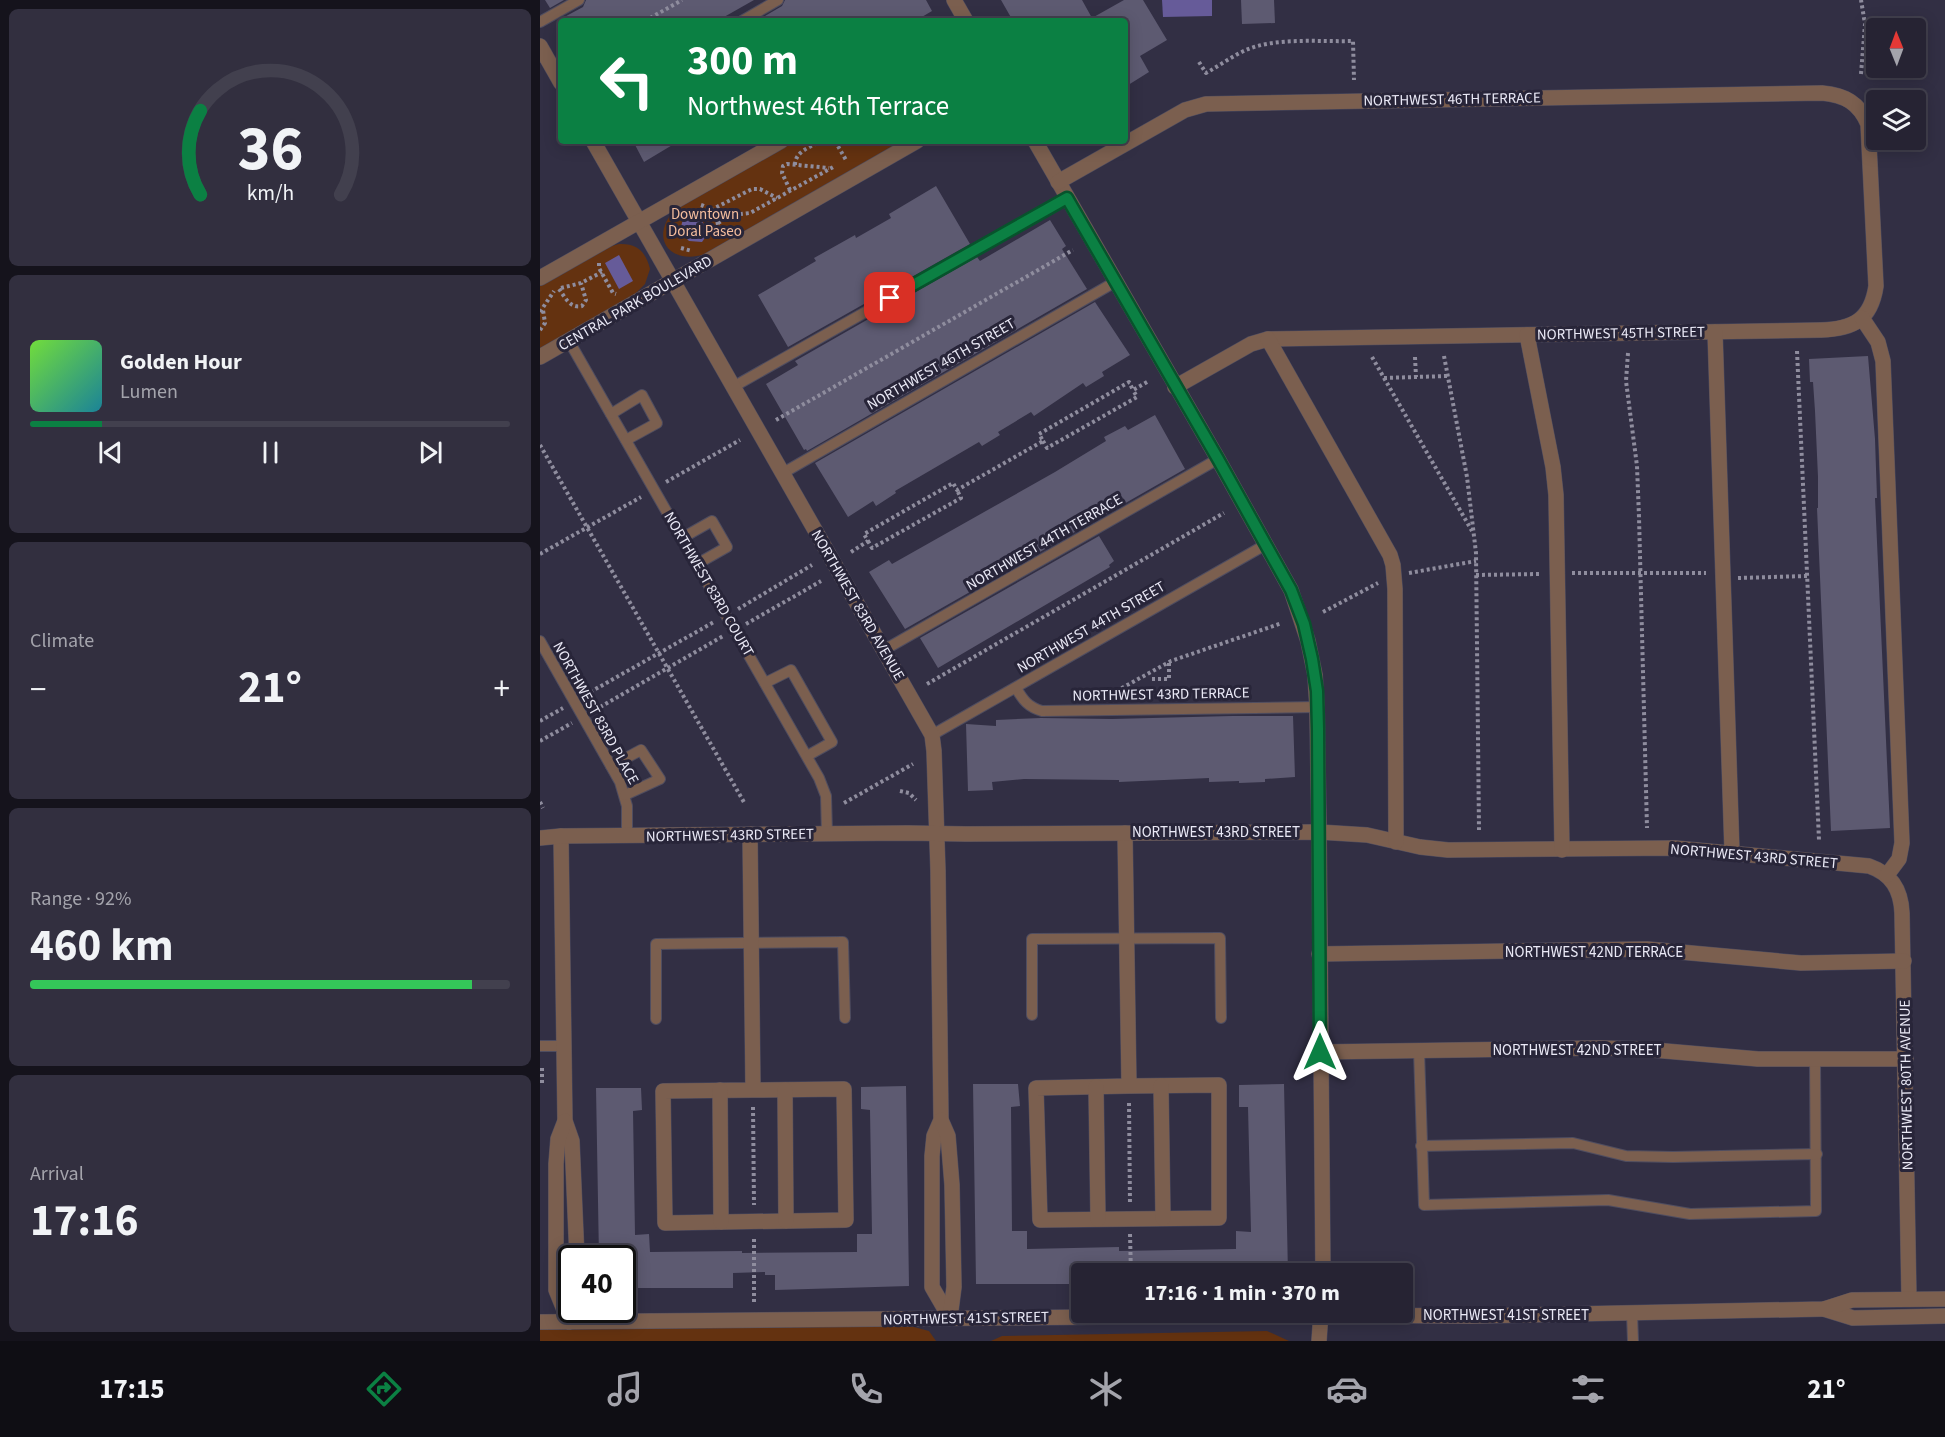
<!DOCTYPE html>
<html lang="en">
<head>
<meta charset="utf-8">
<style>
  :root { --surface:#262333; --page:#322f3f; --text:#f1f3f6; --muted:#a4a4ac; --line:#42404e; --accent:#0b8043 }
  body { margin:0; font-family:"Source Sans 3",sans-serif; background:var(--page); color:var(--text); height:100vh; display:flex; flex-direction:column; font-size:22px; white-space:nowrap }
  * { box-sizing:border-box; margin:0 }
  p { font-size:20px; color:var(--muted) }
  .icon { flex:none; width:33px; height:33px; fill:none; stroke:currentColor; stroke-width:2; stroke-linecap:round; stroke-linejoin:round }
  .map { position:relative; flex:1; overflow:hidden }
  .details { display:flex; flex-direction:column; gap:9px; padding:9px; background:#15131c; width:540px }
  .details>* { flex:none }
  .top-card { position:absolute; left:18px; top:18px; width:570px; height:126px; border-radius:6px; box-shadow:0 3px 15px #0003,0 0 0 2px var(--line); background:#0b8043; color:#fff; overflow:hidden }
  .needle { width:39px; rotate:359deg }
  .tools { position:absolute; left:1326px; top:18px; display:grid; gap:12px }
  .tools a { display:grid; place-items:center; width:60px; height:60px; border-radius:6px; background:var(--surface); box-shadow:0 3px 15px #0003,0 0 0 2px var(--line); font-size:30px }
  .speed { position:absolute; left:18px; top:1245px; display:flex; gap:12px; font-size:30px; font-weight:700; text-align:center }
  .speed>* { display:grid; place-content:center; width:78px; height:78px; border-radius:50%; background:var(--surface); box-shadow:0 3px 15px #0003,0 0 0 2px var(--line); line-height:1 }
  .speed .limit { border:3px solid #111; border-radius:9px; background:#fff; color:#111 }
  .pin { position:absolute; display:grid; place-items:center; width:51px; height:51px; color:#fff; margin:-26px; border-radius:12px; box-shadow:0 3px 9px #0006 }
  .me { position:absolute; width:66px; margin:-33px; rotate:0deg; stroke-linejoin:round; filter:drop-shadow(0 0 4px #0008) }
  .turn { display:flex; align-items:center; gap:21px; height:126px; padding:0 30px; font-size:27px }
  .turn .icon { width:78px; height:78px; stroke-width:2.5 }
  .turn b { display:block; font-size:42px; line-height:51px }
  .big { font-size:45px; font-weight:700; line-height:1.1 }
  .details .widget { flex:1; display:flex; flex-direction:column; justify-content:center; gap:9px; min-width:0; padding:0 21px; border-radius:9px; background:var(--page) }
  .details .dial { align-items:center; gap:0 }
  .dial svg { height:156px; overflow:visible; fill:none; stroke:var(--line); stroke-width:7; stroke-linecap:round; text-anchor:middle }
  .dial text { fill:var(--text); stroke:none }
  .song { display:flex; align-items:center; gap:18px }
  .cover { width:72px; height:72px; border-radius:9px; background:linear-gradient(135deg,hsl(100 70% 55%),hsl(190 70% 35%)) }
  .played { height:6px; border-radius:3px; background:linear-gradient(90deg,var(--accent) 15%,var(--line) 15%) }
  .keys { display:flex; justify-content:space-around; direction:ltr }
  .heat { display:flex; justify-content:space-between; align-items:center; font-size:33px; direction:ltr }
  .charge { height:9px; border-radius:4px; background:linear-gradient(90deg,#34c759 92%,var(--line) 0) }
  .trip { position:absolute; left:531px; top:1263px; width:342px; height:60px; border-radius:6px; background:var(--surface); box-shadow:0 3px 15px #0003,0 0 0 2px var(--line); font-weight:700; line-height:60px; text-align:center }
  .tabs { display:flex; height:96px; justify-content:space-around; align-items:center; background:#0f0e14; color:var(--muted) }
  .tabs .icon { width:42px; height:42px }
  .tabs .on { color:var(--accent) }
  .tabs b { font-size:27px; color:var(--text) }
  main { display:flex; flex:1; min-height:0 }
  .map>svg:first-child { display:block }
  .green { fill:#643210 }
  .water { fill:#665b99 }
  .building { fill:#5d5a71 }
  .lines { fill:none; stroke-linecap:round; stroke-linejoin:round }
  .service-casing { stroke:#4f4d60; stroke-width:12 }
  .minor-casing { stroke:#4f4d60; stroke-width:16 }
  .tertiary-casing { stroke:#4f4d60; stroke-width:16 }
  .path { stroke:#8f8d9e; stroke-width:4; stroke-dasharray:3 3; stroke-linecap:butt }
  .service { stroke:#7b5f4f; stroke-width:10 }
  .minor { stroke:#7b5f4f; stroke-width:15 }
  .tertiary { stroke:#7b5f4f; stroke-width:15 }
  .route-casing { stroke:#07532c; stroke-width:15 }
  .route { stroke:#0b8043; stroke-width:10 }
  .labels { text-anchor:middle; stroke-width:6; stroke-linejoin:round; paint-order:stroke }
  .street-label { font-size:15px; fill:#eae9f6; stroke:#282539 }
  .park-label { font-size:15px; fill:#f4bd9d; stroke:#282539 }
</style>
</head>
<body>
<main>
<section class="details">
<div class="widget dial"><svg viewBox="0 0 100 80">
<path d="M14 69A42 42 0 1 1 86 69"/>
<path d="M14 69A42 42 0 0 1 14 26" stroke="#0b8043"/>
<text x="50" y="56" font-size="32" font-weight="700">36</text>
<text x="50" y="72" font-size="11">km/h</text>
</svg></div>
<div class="widget">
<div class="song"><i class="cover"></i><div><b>Golden Hour</b><p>Lumen</p></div></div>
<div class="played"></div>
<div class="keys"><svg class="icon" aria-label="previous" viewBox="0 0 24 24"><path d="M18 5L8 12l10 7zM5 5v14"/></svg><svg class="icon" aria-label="pause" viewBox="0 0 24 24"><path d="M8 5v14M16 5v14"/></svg><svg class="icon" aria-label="next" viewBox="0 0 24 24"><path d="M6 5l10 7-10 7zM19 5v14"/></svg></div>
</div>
<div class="widget"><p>Climate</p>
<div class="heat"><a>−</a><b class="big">21°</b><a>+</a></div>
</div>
<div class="widget"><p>Range · 92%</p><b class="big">460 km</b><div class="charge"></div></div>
<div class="widget"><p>Arrival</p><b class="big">17:16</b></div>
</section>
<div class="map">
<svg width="1405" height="1341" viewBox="0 0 1405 1341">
  <rect width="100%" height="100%" fill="#322f44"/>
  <g class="green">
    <path d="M253,141H364L165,254C128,266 108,235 137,208Z"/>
    <path d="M79,244C97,243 106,252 110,269L105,284L94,295L0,349V286L68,247Z"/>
    <path d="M370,1326L389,1331L396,1341H0V1329Z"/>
    <path d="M727,1331L749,1341H451L462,1336Z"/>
  </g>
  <g class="water">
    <path d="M622,0H672V16L623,17Z"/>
    <path d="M149,215L158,217C166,224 169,234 162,242L149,241C141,233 137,222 149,215Z"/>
    <path d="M79,255L93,281L79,289L65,263Z"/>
  </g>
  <g class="building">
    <path d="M5,0H24L10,8Z"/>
    <path d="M46,0H214L177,21H17L43,7Z"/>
    <path d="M245,0H386L392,11L375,21H228L225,16L242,6Z"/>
    <path d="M461,0H542L552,18L584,0H603L627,40L600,56L609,72L585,87V21H473Z"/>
    <path d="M701,0H734L735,23L702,24Z"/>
    <path d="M93,141H139L104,162Z"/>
    <path d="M396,186L430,244L248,347L218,295L276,261L274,258L315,235L316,238L351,218L349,214Z"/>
    <path d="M510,220L526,246L522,249L547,289L267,451L266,449L264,450L226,384L258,365L255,361L437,257L440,261Z"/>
    <path d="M555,302L590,355L562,372L564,376L546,387L543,383L494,416L491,412L458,432L460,435L442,446L439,442L355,491L356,493L336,506L333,501L308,517L275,463Z"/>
    <path d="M1328,356L1335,439L1337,498H1335L1350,828L1291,831L1277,508H1278V477L1275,411L1273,382H1270L1269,359Z"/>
    <path d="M615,415L645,469L365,629L329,572L349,560L352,564L515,472L566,441L564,437L585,426L588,430Z"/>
    <path d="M559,536L574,561L569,565L570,567L398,668L380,638Z"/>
    <path d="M692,716H753L755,777L725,779V782L699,783V781L669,782V778L579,782V780L484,779L452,782L453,790L428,791L426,724L456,726V720L501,718L572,719Z"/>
    <path d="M433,1084H478L480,1106L471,1107L472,1231H487V1249L579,1247V1251L696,1249V1231L711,1232L708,1107H699V1085L744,1084L748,1274H613L603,1272V1268L571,1270V1274H542V1284H436Z"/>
    <path d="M366,1086L369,1286L235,1290V1275H225V1272L193,1273V1288H82V1258H59L56,1088H101L102,1110L93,1111L95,1235L109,1234L110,1252L202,1251V1253L317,1252V1234H332L330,1110L321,1109V1087Z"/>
  </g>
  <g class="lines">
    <defs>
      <g id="service">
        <path d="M202,21L238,0"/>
        <path d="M0,22L39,0"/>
        <path d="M29,341L279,778L286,796L287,834"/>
        <path d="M193,387L527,198"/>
        <path d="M71,414L102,395L117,423L86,440"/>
        <path d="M243,473L575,282"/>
        <path d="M142,538L172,521L187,547L157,564"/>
        <path d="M0,641L80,782L87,806V835"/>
        <path d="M344,650L678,459"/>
        <path d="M225,683L251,670L292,742L267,756"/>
        <path d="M476,688C483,700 488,707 502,711L777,707"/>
        <path d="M392,735L725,545"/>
        <path d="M71,766L101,750L120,779L85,795"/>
        <path d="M492,1015V939L680,938L681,1018"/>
        <path d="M116,1019V944L303,942L305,1018"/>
        <path d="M0,1046H24"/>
        <path d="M879,1051L884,1205L1068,1200L1150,1214L1276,1211L1275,1060"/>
        <path d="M881,1146L1033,1143L1086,1156L1133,1157L1277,1154"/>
        <path d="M1092,1314L1093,1341"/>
      </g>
      <g id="minor">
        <path d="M414,0L426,21"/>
        <path d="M0,46L21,83"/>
        <path d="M53,141L392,735L394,751L398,871L401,1120L394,1136L392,1156V1287L410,1318"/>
        <path d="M495,141L678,459L751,590L768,641L775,675L777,707L779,832L827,835L880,847L908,850L1135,848L1329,866C1352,874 1361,890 1362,913L1369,1299"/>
        <path d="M518,182L645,110L666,104L1282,93C1305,95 1319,103 1328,124L1336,286C1331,320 1313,329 1281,330L728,339L711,344L635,387"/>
        <path d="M0,278L241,141"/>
        <path d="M1322,318L1338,342L1343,361L1362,843L1359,859L1347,875"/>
        <path d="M1175,332L1192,852"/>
        <path d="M987,335L1013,467L1016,495L1022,850"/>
        <path d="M728,339L850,555L853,565L855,589L856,842"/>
        <path d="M0,357L377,141"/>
        <path d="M585,833L589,1086L679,1085V1218L500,1220L496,1088L589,1086"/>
        <path d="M210,834L213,1090L304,1089L306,1220L125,1223L123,1091L213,1090"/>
        <path d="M21,836L25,1121L32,1141L37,1258"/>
        <path d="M779,954L1107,949L1261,963L1364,961"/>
        <path d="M780,1052L1060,1048L1102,1049L1218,1059H1366"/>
        <path d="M621,1086L623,1218"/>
        <path d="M556,1087L558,1219"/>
        <path d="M180,1090L181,1222"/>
        <path d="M245,1090L246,1221"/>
        <path d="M401,1120L408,1136L412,1185L414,1287L410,1318"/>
        <path d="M25,1121L18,1139L16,1164V1290L29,1322"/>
      </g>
      <g id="tertiary">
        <path d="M0,838L21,836L368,833L426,834L779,832L783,1274"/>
        <path d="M1284,1309L1313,1318L1405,1316"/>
        <path d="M0,1322L781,1315L930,1316L1284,1309L1312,1300L1405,1299"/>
        <path d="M779,1341L781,1312"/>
      </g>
    </defs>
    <use href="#service" class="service-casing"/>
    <use href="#minor" class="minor-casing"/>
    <use href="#tertiary" class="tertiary-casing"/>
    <g class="path">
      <path d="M105,21L142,0"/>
      <path d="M659,62L666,73C679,66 692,56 706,50C736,37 780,42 813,41L814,80"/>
      <path d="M1321,74L1325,24L1321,0"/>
      <path d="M295,141L306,160"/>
      <path d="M255,165C255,151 271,147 281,141"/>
      <path d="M250,190L242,173L243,166L247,164L289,168"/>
      <path d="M161,205C173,209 180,223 179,235"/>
      <path d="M171,210L212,189H220L237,198"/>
      <path d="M178,223L192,215L210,213L295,166"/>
      <path d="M141,248L152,251"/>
      <path d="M59,263V268L73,293L76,294"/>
      <path d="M21,288L41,283L62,272"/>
      <path d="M19,289C25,297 30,309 42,306L46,300L41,283"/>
      <path d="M0,312L14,291"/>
      <path d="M0,330L5,323L3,310"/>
      <path d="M1257,351L1279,840"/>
      <path d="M1088,353L1086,381L1097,466L1099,517L1107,828"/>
      <path d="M904,356L927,477L936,553L939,830"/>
      <path d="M832,357L932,531"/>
      <path d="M875,357L876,377"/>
      <path d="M844,378L907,376"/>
      <path d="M236,420L533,250"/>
      <path d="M503,441L507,448L597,397L593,390"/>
      <path d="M0,445L205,804"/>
      <path d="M126,482L200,440"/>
      <path d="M328,541L332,548L421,498L417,490"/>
      <path d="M311,552L328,541L324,534L413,483L417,490L503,441L499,434L589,382L593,390L609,381"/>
      <path d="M0,554L101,497"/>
      <path d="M869,573L936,561"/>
      <path d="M1032,573H1166"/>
      <path d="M936,575L1001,574"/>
      <path d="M1198,578L1267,576"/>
      <path d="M198,609L272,565"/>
      <path d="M783,612L838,583"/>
      <path d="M206,624L281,581"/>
      <path d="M612,679H629V663"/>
      <path d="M387,684L684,513"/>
      <path d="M571,694L631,661L742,623"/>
      <path d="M45,695L174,622"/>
      <path d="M55,710L183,636"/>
      <path d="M0,721L23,708"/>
      <path d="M0,741L32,723"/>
      <path d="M360,791L369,793L376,800"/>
      <path d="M0,802L3,808"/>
      <path d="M304,803L373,764"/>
      <path d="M2,1068V1086"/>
      <path d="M589,1103L590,1204"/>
      <path d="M213,1107L214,1205"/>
      <path d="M590,1234L591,1274"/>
      <path d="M214,1302V1237"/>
    </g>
    <use href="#service" class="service"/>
    <use href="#minor" class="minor"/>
    <use href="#tertiary" class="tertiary"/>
  </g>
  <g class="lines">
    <defs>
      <path id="route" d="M350,298L527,198L678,459L751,590L764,624L772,659L777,691L778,729L780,1052"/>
    </defs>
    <use href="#route" class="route-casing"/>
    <use href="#route" class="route"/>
  </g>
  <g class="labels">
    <g class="street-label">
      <text transform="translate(912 99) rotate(-1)" y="5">NORTHWEST 46TH TERRACE</text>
      <text transform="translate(95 303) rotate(-30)" y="5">CENTRAL PARK BOULEVARD</text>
      <text transform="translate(1081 333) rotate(-1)" y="5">NORTHWEST 45TH STREET</text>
      <text transform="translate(401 364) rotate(-30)" y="5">NORTHWEST 46TH STREET</text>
      <text transform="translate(504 542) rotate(-30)" y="5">NORTHWEST 44TH TERRACE</text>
      <text transform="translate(169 584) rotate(60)" y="5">NORTHWEST 83RD COURT</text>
      <text transform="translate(318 605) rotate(60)" y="5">NORTHWEST 83RD AVENUE</text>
      <text transform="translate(551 627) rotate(-30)" y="5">NORTHWEST 44TH STREET</text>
      <text transform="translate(621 694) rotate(-1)" y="5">NORTHWEST 43RD TERRACE</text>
      <text transform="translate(56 713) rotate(61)" y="5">NORTHWEST 83RD PLACE</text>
      <text x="676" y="837">NORTHWEST 43RD STREET</text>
      <text transform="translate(190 835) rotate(-1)" y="5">NORTHWEST 43RD STREET</text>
      <text transform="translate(1214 856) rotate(5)" y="5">NORTHWEST 43RD STREET</text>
      <text x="1054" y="957">NORTHWEST 42ND TERRACE</text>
      <text x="1037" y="1055">NORTHWEST 42ND STREET</text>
      <text transform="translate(1366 1085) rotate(-91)" y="5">NORTHWEST 80TH AVENUE</text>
      <text x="966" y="1320">NORTHWEST 41ST STREET</text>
      <text transform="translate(426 1318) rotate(-1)" y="5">NORTHWEST 41ST STREET</text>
    </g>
    <g class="park-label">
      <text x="165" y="219">Downtown<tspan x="165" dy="17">Doral Paseo</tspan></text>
    </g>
  </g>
</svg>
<div class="tools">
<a><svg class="needle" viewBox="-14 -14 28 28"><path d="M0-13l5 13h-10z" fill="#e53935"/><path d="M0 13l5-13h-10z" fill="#a4a4ac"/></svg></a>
<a><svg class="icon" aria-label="layers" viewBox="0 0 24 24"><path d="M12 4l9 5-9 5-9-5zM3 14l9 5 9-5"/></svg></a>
</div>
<div class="speed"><div class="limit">40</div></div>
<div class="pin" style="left:350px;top:298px;background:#d93025"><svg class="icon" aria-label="arrive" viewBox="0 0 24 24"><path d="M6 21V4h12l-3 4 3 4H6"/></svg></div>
<svg class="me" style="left:780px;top:1052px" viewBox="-20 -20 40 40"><path d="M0-17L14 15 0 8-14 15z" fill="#0b8043" stroke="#fff" stroke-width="4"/></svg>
<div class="trip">17:16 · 1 min · 370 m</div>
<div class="top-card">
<div class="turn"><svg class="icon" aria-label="left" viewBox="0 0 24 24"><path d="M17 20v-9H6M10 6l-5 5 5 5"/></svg><div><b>300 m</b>Northwest 46th Terrace</div></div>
</div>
</div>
</main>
<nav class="tabs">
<b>17:15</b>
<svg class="icon on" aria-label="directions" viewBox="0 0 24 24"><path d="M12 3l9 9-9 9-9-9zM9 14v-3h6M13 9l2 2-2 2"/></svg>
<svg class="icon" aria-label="music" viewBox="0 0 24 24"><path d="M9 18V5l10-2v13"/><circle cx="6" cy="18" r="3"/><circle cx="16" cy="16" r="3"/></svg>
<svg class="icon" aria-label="phone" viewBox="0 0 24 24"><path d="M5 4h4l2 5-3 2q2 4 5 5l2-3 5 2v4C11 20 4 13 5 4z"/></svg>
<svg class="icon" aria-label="climate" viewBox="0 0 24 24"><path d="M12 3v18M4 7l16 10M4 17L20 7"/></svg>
<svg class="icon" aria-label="car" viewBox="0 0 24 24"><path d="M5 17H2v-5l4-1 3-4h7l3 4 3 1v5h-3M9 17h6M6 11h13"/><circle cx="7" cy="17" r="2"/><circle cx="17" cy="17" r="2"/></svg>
<svg class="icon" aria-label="filters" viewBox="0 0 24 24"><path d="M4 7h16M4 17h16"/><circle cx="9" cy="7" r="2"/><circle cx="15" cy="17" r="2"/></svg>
<b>21°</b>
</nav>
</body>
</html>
